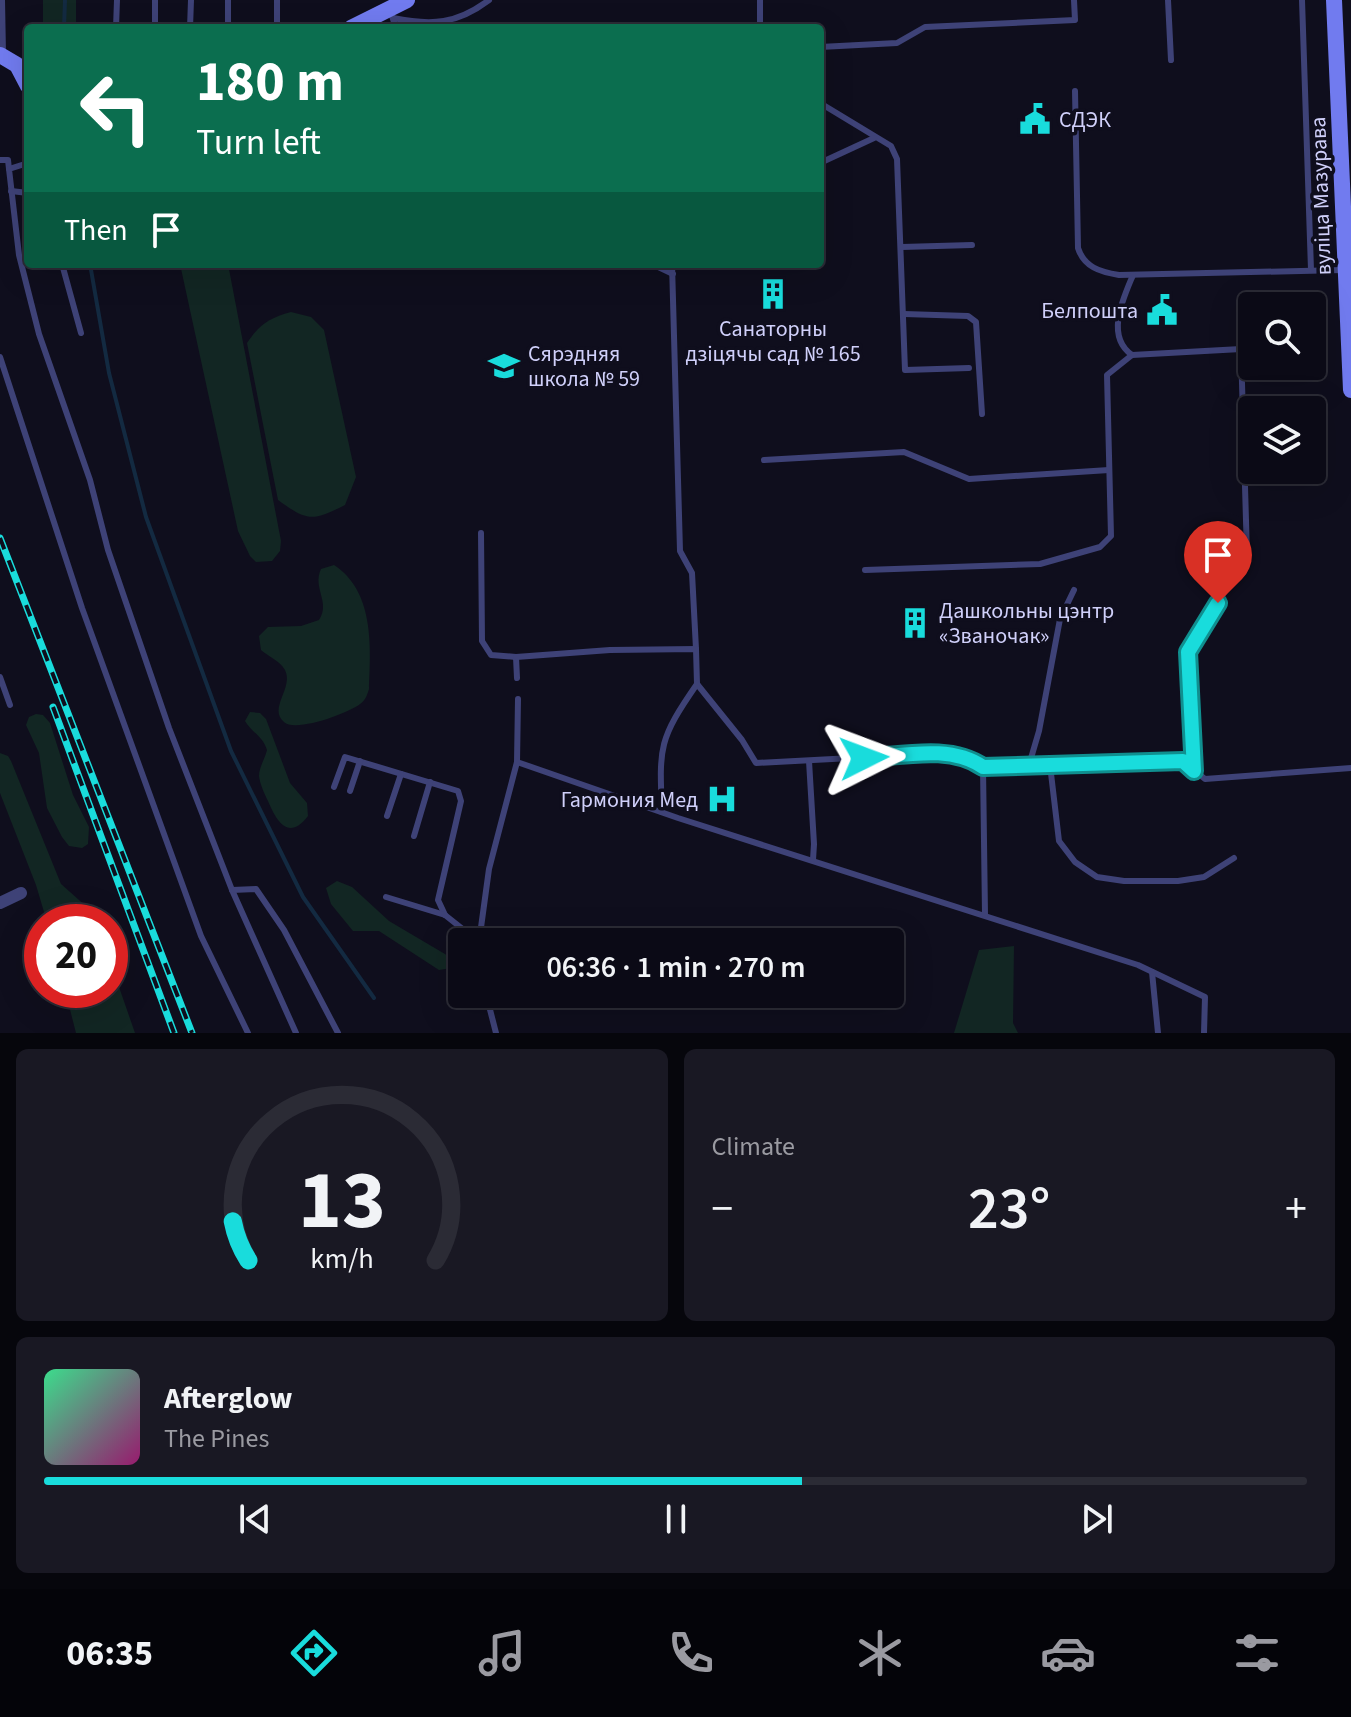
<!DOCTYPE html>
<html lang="en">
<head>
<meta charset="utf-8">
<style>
  :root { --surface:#0b0a16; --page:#191823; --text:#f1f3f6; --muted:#9a9aa1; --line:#2b2b35; --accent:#19dcdc }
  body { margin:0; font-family:"Source Sans 3",sans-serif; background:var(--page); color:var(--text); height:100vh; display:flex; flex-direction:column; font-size:30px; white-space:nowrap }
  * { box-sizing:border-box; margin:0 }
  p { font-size:26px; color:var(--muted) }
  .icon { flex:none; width:44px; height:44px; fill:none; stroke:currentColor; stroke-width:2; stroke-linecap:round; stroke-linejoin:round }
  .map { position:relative; height:1033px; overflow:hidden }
  .drawer { display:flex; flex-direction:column; gap:16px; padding:16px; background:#06060c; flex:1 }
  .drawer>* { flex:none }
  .top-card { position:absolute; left:24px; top:24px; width:800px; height:244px; border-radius:8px; box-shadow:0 8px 32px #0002,0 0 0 2px var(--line); background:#0b6e4f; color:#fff; overflow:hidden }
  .buttons { position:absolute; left:1238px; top:292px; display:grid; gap:16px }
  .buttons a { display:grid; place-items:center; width:88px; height:88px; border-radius:8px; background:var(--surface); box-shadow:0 8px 32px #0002,0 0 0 2px var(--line); font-size:40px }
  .speed { position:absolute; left:24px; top:904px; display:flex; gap:16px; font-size:40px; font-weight:700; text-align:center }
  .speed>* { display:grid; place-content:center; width:104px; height:104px; border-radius:50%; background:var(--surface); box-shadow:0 8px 32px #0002,0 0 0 2px var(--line); line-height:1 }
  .speed .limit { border:12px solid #d22; background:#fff; color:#111 }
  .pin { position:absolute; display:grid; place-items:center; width:68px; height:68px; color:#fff; margin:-82px -34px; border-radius:50% 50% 50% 0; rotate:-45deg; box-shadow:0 0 8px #0007 }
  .pin .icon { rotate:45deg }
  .me { position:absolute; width:88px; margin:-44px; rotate:87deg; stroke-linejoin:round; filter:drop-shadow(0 0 6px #0008) }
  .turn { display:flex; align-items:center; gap:28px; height:168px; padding:0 40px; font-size:36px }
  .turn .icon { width:104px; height:104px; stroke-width:2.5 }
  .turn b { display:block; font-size:56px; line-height:68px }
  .then { display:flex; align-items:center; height:76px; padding:0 40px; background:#0003; gap:16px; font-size:30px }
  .big { font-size:60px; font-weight:600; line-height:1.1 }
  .drawer .card { flex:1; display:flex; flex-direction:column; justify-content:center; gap:12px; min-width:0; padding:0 28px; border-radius:12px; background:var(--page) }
  .drawer .dial { align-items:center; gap:0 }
  .dial svg { height:208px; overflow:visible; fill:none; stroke:var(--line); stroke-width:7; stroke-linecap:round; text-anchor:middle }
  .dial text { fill:var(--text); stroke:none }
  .song { display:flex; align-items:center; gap:24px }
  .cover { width:96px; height:96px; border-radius:12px; background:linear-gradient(135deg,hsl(150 70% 55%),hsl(320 70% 35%)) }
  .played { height:8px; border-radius:4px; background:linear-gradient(90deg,var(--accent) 60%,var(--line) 60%) }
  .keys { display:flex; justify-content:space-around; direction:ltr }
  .heat { display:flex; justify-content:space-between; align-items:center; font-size:44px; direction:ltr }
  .drawer .tiles { flex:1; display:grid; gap:16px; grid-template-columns:1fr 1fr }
  .card:last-child { grid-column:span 2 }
  .trip { position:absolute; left:448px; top:928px; width:456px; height:80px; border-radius:8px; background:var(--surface); box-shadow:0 8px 32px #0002,0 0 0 2px var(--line); font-weight:600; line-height:80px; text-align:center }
  .tab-bar { display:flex; height:128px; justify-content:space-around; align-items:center; background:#040409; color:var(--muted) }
  .tab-bar .icon { width:56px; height:56px }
  .tab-bar .current { color:var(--accent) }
  .tab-bar b { font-size:36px; color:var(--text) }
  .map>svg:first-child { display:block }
  .green { fill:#122623 }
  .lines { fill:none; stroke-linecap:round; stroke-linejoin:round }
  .stream { stroke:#132a41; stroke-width:4 }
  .lane { stroke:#3e4277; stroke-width:6 }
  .street { stroke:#3e4277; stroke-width:12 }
  .secondary { stroke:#717bef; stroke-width:16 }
  .rail-casing { stroke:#19dcdc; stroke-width:7 }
  .rail { stroke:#0f0e1d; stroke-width:4; stroke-dasharray:12; stroke-linecap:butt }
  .route-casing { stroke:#108f8f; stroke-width:20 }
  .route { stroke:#19dcdc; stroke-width:14 }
  .labels { text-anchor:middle; stroke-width:7; stroke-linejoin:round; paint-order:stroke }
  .poi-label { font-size:22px; fill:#d0d0fa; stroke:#0f0e1d; text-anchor:start }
  .street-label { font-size:22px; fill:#d0d0fa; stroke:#0f0e1d }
</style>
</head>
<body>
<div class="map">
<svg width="1351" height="1033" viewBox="0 0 1351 1033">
  <rect width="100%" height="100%" fill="#0f0e1d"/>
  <g class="green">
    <rect x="43" y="0" width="33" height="28"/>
    <path d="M180,264H228L281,541L280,551L272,561L256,562L250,556L238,531Z"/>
    <path d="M291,312L311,317L324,330L356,477L345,505C313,521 308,522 278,500L247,343C259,325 269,318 291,312Z"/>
    <path d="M334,565C374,591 371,646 369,689C367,695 366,700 360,704C349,713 295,733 284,722C268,708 294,688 285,670C280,661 269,657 261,650L259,636L268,627L301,626L319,620C331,602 312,588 321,569Z"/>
    <path d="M250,712L260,713L266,719L290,783L307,803L308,816C288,842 276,820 268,801C264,793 260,784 259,776C259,767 265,759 267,750C263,736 252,733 245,721Z"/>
    <path d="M36,714L43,715L50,723L73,795L89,827L88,844L82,848L69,846L62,837L47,808L39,753L26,725L29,717Z"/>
    <path d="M0,753L8,756L11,761L61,884L88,908L96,922H47L36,885L0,793Z"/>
    <path d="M337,881L352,887L389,921L450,957L453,960L452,968L439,970L379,931H353L331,904L326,888Z"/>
    <path d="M1014,946L1013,1023L1018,1033H954L979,950Z"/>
    <path d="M110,961L135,1033H76L65,990H110Z"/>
  </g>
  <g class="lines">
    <g class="stream">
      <path d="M64,28L65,0"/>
      <path d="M90,264L109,373L146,517L231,751L303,897L374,998"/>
    </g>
    <g class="lane">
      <path d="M2,0L3,53"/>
      <path d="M228,0V28"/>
      <path d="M277,0V28"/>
      <path d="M1168,0L1171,60"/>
      <path d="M1302,0L1311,270"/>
      <path d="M392,16L396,28"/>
      <path d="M393,18C432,26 457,24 489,0"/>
      <path d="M116,28L117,0"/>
      <path d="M155,28V0"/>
      <path d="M190,28L191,0"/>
      <path d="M760,28V0"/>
      <path d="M820,47L897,43L925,27L1075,20L1074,0"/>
      <path d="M1075,91L1078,248C1084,267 1100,272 1119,275L1343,270"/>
      <path d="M820,103L891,146L897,159L905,370L969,368"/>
      <path d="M0,160H8L9,169"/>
      <path d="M28,163L9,169L19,255L39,334L90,480L108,550L169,728L232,890L296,1033"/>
      <path d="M820,163L874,138"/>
      <path d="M11,191L28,193"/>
      <path d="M902,247L972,245"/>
      <path d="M62,264L81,333"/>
      <path d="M652,264L673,274"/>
      <path d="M672,264L680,551L692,573L696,649"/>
      <path d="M904,314L968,316L976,322L982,414"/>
      <path d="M1132,355C1105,336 1123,299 1133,275"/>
      <path d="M0,357L82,608L201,936L248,1033"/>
      <path d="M764,460L904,452L969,479L1109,470"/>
      <path d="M481,533L482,641L491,655L516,657L517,678"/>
      <path d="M865,570L1040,564L1100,547L1111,536L1107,375L1132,355L1241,349L1247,555L1188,652L1194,771"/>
      <path d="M516,657L610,650L696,649L697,684L742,740L756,763L947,753L971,759L983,767L1183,761L1205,779L1351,768"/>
      <path d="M0,677L10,705"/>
      <path d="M809,761L814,844L813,860"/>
      <path d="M517,762L678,818L1138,965L1205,997L1204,1033"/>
      <path d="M1029,765L1039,731L1060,619L1074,590"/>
      <path d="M1050,765L1059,841L1075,862L1097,877L1124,881H1178L1204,877L1234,858"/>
      <path d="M983,767L985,915"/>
      <path d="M334,787L345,757L458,791L461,801L438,900L445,915"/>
      <path d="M350,791L360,761"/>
      <path d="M662,812C659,746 659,739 697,684"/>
      <path d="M387,816L401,774"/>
      <path d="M414,836L430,782"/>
      <path d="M232,890L256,889L284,930L338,1033"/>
      <path d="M386,897L445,915L479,942"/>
      <path d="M479,942L489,869L517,762L518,699"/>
      <path d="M1152,972L1158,1033"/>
      <path d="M486,994L496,1033"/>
    </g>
    <path class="street" d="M0,903L21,893"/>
    <g class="secondary">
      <path d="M1334,0L1351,390"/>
      <path d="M351,28L407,0"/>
      <path d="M0,55L17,65L28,86"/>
    </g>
    <defs>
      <g id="rail">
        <path d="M0,538L192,1033"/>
        <path d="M53,707L174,1033"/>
      </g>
    </defs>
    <use href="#rail" class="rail-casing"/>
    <use href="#rail" class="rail"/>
  </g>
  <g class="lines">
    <defs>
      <path id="route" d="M864,758C902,756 950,744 983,767L1183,761L1194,771L1188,652L1218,603"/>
    </defs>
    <use href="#route" class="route-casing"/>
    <use href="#route" class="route"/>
  </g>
  <defs>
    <symbol id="civic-bare" viewBox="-9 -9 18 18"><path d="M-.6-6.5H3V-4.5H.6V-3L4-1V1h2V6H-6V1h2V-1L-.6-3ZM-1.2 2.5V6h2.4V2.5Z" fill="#19dcdc" stroke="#0f0e1d" stroke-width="2.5" paint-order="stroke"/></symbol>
    <symbol id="building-bare" viewBox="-9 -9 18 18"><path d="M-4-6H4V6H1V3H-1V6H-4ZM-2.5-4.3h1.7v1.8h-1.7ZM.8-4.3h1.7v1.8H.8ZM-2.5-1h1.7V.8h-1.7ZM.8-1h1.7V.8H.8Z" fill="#19dcdc" stroke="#0f0e1d" stroke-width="2.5" paint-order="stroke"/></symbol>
    <symbol id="school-bare" viewBox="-9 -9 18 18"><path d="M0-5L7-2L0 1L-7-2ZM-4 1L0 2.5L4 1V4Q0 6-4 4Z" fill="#19dcdc" stroke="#0f0e1d" stroke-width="2.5" paint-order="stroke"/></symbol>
    <symbol id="hospital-bare" viewBox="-9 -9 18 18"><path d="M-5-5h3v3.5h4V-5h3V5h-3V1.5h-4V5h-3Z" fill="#19dcdc" stroke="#0f0e1d" stroke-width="2.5" paint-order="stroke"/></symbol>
  </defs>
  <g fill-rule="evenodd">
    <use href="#civic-bare" x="1013" y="97" width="44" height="44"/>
    <use href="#building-bare" x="751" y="272" width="44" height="44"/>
    <use href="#civic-bare" x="1140" y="288" width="44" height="44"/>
    <use href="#school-bare" x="482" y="344" width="44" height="44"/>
    <use href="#building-bare" x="893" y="601" width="44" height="44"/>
    <use href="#hospital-bare" x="700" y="777" width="44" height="44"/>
  </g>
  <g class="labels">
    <g class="poi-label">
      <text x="1059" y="127">СДЭК</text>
      <text x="1138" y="318" text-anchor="end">Белпошта</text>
      <text x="773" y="336" text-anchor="middle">Санаторны<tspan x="773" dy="25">дзіцячы сад № 165</tspan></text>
      <text x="528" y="361">Сярэдняя<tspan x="528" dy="25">школа № 59</tspan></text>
      <text x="939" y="618">Дашкольны цэнтр<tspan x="939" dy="25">«Званочак»</tspan></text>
      <text x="698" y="807" text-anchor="end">Гармония Мед</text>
    </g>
    <g class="street-label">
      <text transform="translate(1320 196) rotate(-92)" y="8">вуліца Мазурава</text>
    </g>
  </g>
</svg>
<div class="buttons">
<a><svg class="icon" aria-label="search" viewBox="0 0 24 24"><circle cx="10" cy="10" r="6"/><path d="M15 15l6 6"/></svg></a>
<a><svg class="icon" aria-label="layers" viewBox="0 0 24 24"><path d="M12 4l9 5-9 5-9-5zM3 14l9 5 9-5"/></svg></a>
</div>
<div class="speed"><div class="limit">20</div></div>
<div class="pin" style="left:1218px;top:603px;background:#d93025"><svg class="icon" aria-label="arrive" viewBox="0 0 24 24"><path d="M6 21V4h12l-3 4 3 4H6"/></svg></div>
<svg class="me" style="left:864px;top:758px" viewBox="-20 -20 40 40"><path d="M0-17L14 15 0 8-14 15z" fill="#19dcdc" stroke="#fff" stroke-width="4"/></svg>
<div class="trip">06:36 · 1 min · 270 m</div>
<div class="top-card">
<div class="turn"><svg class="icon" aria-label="left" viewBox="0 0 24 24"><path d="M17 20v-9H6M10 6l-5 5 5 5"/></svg><div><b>180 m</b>Turn left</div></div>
<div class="then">Then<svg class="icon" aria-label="arrive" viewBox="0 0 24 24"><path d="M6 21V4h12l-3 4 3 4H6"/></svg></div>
</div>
</div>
<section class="drawer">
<div class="tiles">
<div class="card dial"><svg viewBox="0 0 100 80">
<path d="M14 69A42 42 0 1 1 86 69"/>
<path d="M14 69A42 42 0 0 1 8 54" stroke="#19dcdc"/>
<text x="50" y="56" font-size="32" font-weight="700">13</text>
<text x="50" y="72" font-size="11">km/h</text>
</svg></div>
<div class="card"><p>Climate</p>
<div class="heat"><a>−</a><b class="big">23°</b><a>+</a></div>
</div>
<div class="card">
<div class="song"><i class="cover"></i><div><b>Afterglow</b><p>The Pines</p></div></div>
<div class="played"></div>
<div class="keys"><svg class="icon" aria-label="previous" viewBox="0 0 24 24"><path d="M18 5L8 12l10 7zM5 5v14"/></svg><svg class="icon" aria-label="pause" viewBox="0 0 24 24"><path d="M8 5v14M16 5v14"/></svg><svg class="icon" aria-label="next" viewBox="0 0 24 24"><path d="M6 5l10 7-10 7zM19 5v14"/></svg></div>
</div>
</div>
</section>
<nav class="tab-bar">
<b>06:35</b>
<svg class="icon current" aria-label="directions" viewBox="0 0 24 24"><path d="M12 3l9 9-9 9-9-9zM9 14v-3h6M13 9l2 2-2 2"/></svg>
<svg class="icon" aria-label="music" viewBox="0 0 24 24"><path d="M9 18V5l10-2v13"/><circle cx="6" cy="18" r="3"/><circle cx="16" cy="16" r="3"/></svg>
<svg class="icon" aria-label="phone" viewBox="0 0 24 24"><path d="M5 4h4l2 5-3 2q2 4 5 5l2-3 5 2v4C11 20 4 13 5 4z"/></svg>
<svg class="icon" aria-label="climate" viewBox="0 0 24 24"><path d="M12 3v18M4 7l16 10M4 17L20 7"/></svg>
<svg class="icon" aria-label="car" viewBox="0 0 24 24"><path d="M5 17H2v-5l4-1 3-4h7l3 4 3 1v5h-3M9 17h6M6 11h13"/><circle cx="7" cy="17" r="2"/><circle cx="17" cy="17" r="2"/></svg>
<svg class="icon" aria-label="filters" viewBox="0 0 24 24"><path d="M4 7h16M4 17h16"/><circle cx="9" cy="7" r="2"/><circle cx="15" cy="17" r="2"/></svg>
</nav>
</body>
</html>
